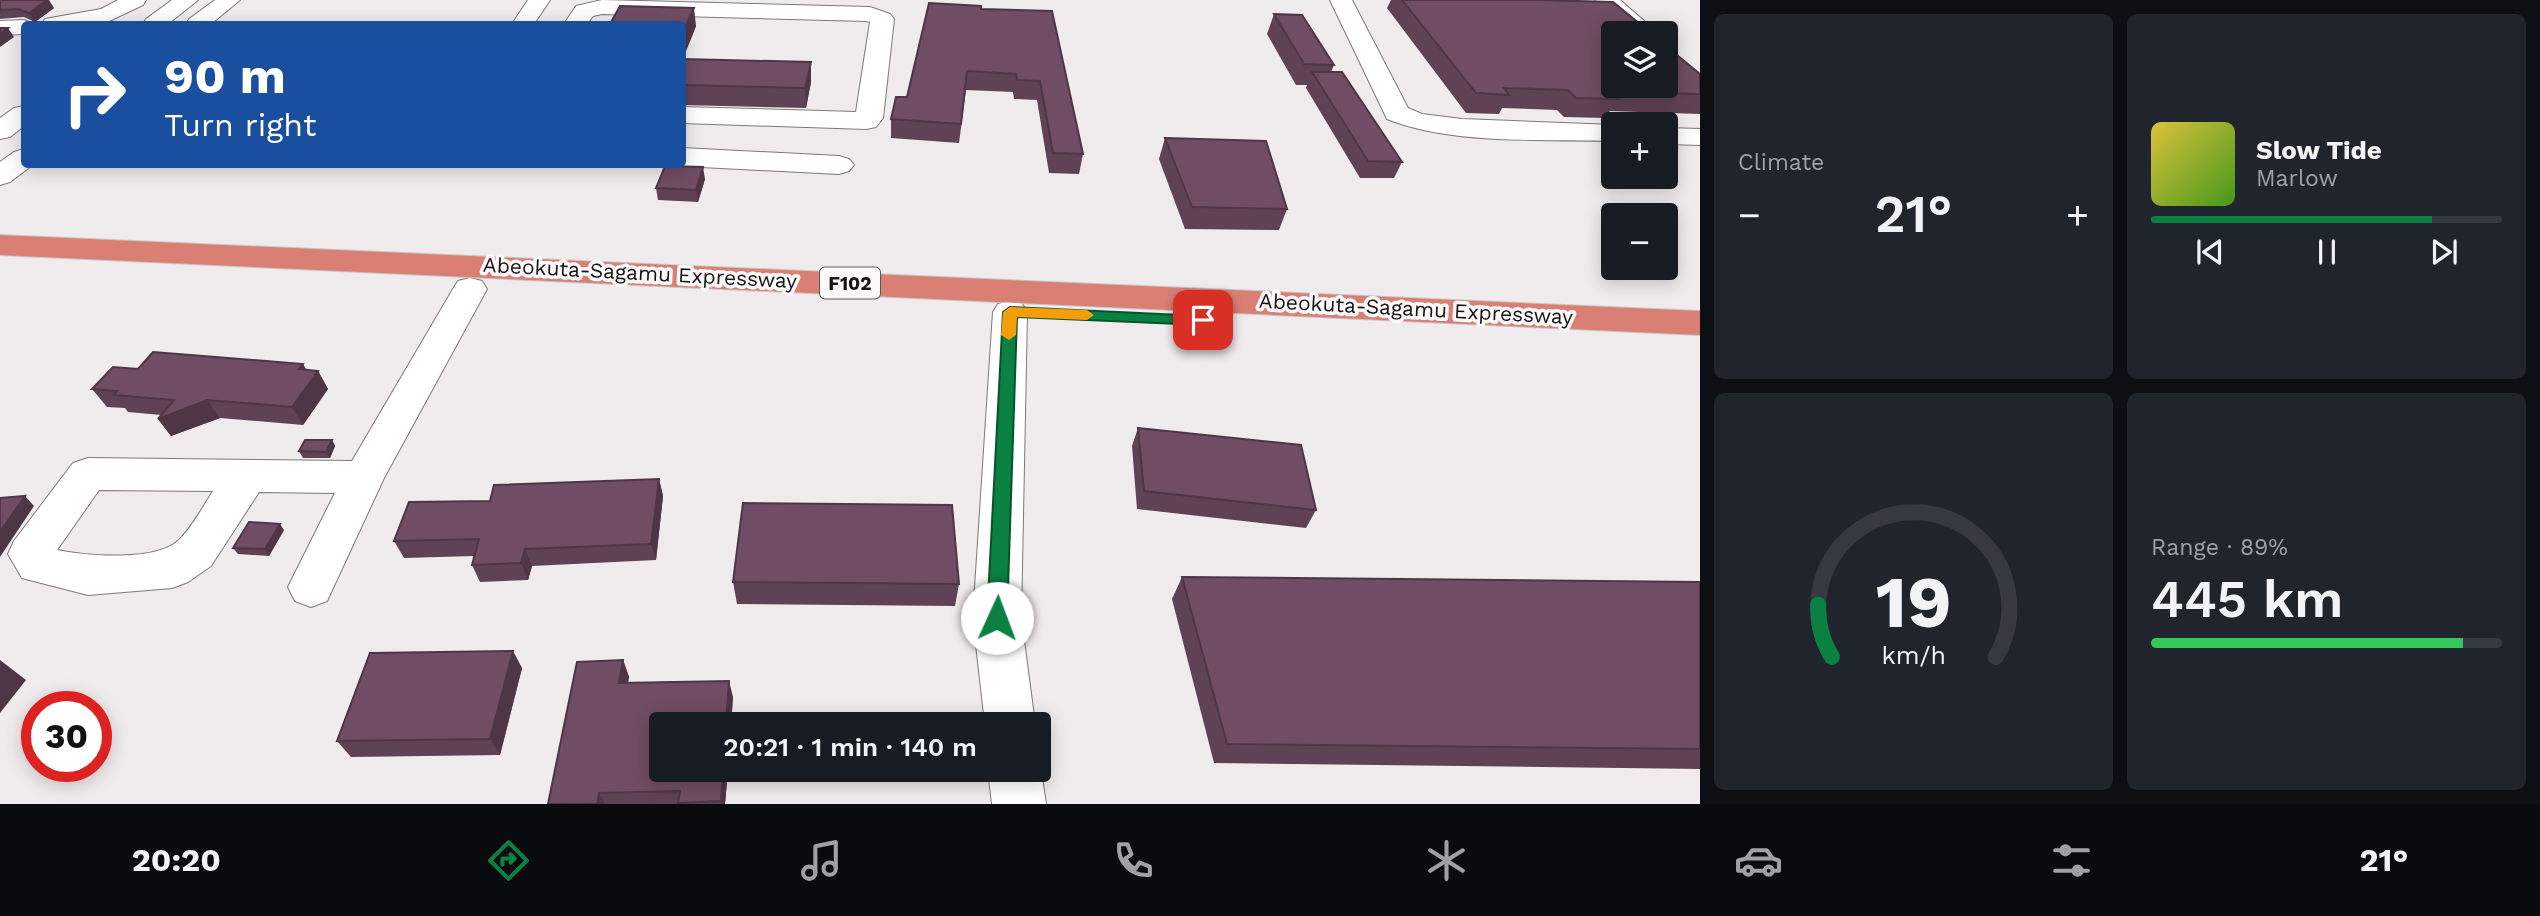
<!DOCTYPE html>
<html lang="en">
<head>
<meta charset="utf-8">
<style>
  :root { --surface:#171b24; --page:#20242c; --text:#f1f3f6; --muted:#9ea1a6; --line:#363941; --accent:#0b8043 }
  body { margin:0; font-family:"Work Sans",sans-serif; background:var(--page); color:var(--text); height:100vh; display:flex; flex-direction:column; font-size:26px; white-space:nowrap }
  * { box-sizing:border-box; margin:0 }
  p { font-size:23px; color:var(--muted) }
  .icon { flex:none; width:38px; height:38px; fill:none; stroke:currentColor; stroke-width:2; stroke-linecap:round; stroke-linejoin:round }
  .map { position:relative; flex:1; overflow:hidden }
  .drawer { display:flex; flex-direction:column; gap:14px; padding:14px; background:#0d0f14; width:840px }
  .drawer>* { flex:none }
  .guide { position:absolute; left:21px; top:21px; width:665px; height:147px; border-radius:7px; box-shadow:0 4px 18px #0003; background:#1a4fa0; color:#fff; overflow:hidden }
  .tools { position:absolute; left:1601px; top:21px; display:grid; gap:14px }
  .tools a { display:grid; place-items:center; width:77px; height:77px; border-radius:7px; background:var(--surface); box-shadow:0 4px 18px #0003; font-size:35px }
  .speed { position:absolute; left:21px; top:691px; display:flex; gap:14px; font-size:35px; font-weight:700; text-align:center }
  .speed>* { display:grid; place-content:center; width:91px; height:91px; border-radius:50%; background:var(--surface); box-shadow:0 4px 18px #0003; line-height:1 }
  .speed .limit { border:10px solid #d22; background:#fff; color:#111 }
  .pin { position:absolute; display:grid; place-items:center; width:60px; height:60px; color:#fff; margin:-30px; border-radius:14px; box-shadow:0 4px 10px #0006 }
  .me { position:absolute; width:77px; margin:-38px; rotate:2deg; stroke-linejoin:round; filter:drop-shadow(0 0 5px #0008) }
  .turn { display:flex; align-items:center; gap:24px; height:147px; padding:0 28px; font-size:32px }
  .turn .icon { width:91px; height:91px; stroke-width:2.5 }
  .turn b { display:block; font-size:49px; line-height:60px }
  .big { font-size:52px; font-weight:600; line-height:1.1 }
  .drawer .card { flex:1; display:flex; flex-direction:column; justify-content:center; gap:10px; min-width:0; padding:0 24px; border-radius:10px; background:var(--page) }
  .drawer .dial { align-items:center; gap:0 }
  .dial svg { height:182px; overflow:visible; fill:none; stroke:var(--line); stroke-width:7; stroke-linecap:round; text-anchor:middle }
  .dial text { fill:var(--text); stroke:none }
  .song { display:flex; align-items:center; gap:21px }
  .cover { width:84px; height:84px; border-radius:10px; background:linear-gradient(135deg,hsl(50 70% 55%),hsl(100 70% 35%)) }
  .played { height:7px; border-radius:4px; background:linear-gradient(90deg,var(--accent) 80%,var(--line) 80%) }
  .keys { display:flex; justify-content:space-around; direction:ltr }
  .heat { display:flex; justify-content:space-between; align-items:center; font-size:38px; direction:ltr }
  .charge { height:10px; border-radius:5px; background:linear-gradient(90deg,#34c759 89%,var(--line) 0) }
  .drawer .tiles { flex:1; display:grid; gap:14px; grid-template-columns:repeat(2,1fr) }
  .trip { position:absolute; left:649px; top:712px; width:402px; height:70px; border-radius:7px; background:var(--surface); box-shadow:0 4px 18px #0003; font-weight:600; line-height:70px; text-align:center }
  .menu { display:flex; height:112px; justify-content:space-around; align-items:center; background:#090b0e; color:var(--muted) }
  .menu .icon { width:49px; height:49px }
  .menu .current { color:var(--accent) }
  .menu b { font-size:32px; color:var(--text) }
  main { display:flex; flex:1; min-height:0 }
  .map>svg:first-child { display:block }
  .lines { fill:none; stroke-linecap:round; stroke-linejoin:round }
  .minor-casing { stroke:#7d7879; stroke-width:2 }
  .highway-casing { stroke:#c7c7c7; stroke-width:2 }
  .minor { fill:#fff; fill-rule:evenodd }
  .highway { fill:#d97f74; fill-rule:evenodd }
  .wall { fill:#604256 }
  .shaded-wall { fill:#4e3646 }
  .building { fill:#704d64; stroke:#4e3646; stroke-width:2 }
  .route { fill:#0b8043; stroke:#07532c; stroke-width:2 }
  .slow { fill:#f59e0b }
  .labels { text-anchor:middle; stroke-width:7; stroke-linejoin:round; paint-order:stroke }
  .shield { fill:#fdf8f9; stroke:#5b5959; stroke-width:2 }
  .shield-label { font-size:19px; font-weight:bold; fill:#161515 }
  .street-label { font-size:21px; fill:#161515; stroke:#fdf8f9 }
</style>
</head>
<body>
<main>
<div class="map">
<svg width="1700" height="804" viewBox="0 0 1700 804">
  <rect width="100%" height="100%" fill="#f0ebec"/>
  <g class="lines">
    <defs>
      <g id="minor">
        <path d="M118,0H146L143,5L107,22L41,24L45,19L101,9Z"/>
        <path d="M172,0H198L168,24H143L146,19Z"/>
        <path d="M215,0H240L211,24H186L189,19Z"/>
        <path d="M528,0H550L534,24H512Z"/>
        <path d="M602,0L870,7L890,14L894,19L883,118L876,127L866,129L682,123V107L856,112L870,22L866,21L602,14L593,16L587,24H564L576,6Z"/>
        <path d="M1330,0H1352L1408,108L1422,114L1462,119L1614,125V141C1544,139 1451,145 1387,119Z"/>
        <path d="M1595,0H1620L1658,33H1632Z"/>
        <path d="M24,20L34,24H24V34L0,35V21Z"/>
        <path d="M24,106V126L10,137L0,139V118L14,108Z"/>
        <path d="M1666,128L1700,129V145L1666,144Z"/>
        <path d="M682,148L839,156L849,159L854,165L849,171L839,174L682,166L677,164H682Z"/>
        <path d="M24,149V164H34L10,182L0,185V162L14,152Z"/>
        <path d="M470,278L482,281L487,289L384,478L327,601L311,607L295,601L288,587L335,493L259,492L211,566L188,582L172,588L88,595L22,578L8,554L14,541L73,463L88,458L352,461L453,289L458,281ZM99,490L213,491C203,507 192,527 179,540C156,562 87,556 57,550Z"/>
        <path d="M1010,301L1022,304L1027,312L1021,618L1035,724H985L973,618L993,312L998,304Z"/>
        <path d="M1040,765L1046,804H992L988,770H1040Z"/>
      </g>
      <path id="highway" d="M0,235L1700,311V335L0,255Z"/>
    </defs>
    <use href="#minor" class="minor-casing"/>
    <use href="#highway" class="highway-casing"/>
    <use href="#minor" class="minor"/>
    <use href="#highway" class="highway"/>
  </g>
  <g class="wall">
    <path d="M0,0L54,8L35,22L24,17L0,19Z"/>
    <path d="M1391,0H1541L1700,74V114L1610,111L1606,118L1564,117L1557,110L1502,108L1499,114L1466,113L1387,8Z"/>
    <path d="M981,9L1052,11L1083,154L1079,174L1049,173L1037,100L1014,99L1013,92L966,90L959,143L891,138V119L907,97Z"/>
    <path d="M1274,14L1334,65L1331,72L1402,162L1394,178H1360L1306,88L1307,85H1296L1267,34Z"/>
    <path d="M682,24L696,26L683,59L811,62V82L806,108L682,105Z"/>
    <path d="M1165,138L1287,209L1279,230L1185,229L1159,159Z"/>
    <path d="M705,179L698,202L658,200L656,188Z"/>
    <path d="M303,364L306,370L318,371L328,389L303,425L220,418L171,436L158,419L161,415L128,412L125,408L107,407L92,389L138,369Z"/>
    <path d="M1138,428L1316,510L1306,528L1137,509L1132,446Z"/>
    <path d="M332,440L335,446L330,458H303L299,451Z"/>
    <path d="M659,479L663,496L656,560L532,566L528,580L480,582L472,565L474,556L404,558L394,541L490,501Z"/>
    <path d="M284,530L269,556L238,554L233,548Z"/>
    <path d="M1182,577L1700,582V769L1214,763L1172,599Z"/>
    <path d="M733,582L959,584L955,606L737,604Z"/>
    <path d="M623,660L629,677L628,683L733,697L731,724H662V770H728L725,804H548Z"/>
    <path d="M522,668L500,755L351,757L337,741Z"/>
  </g>
  <g class="shaded-wall">
    <path d="M47,0H49L54,8L35,22L29,13Z"/>
    <path d="M694,8L696,26L682,60V34Z"/>
    <path d="M8,28L14,37L0,47V34Z"/>
    <path d="M811,62V82L806,108L805,88Z"/>
    <path d="M703,167L705,179L698,202L696,190Z"/>
    <path d="M303,364L312,380L318,371L328,389L303,425L292,407L299,369Z"/>
    <path d="M207,400L220,418L171,436L158,419Z"/>
    <path d="M332,440L335,446L330,458L326,452Z"/>
    <path d="M659,479L663,496L656,560L651,544Z"/>
    <path d="M25,496L34,506L0,557V532Z"/>
    <path d="M280,524L284,530L269,556L265,549Z"/>
    <path d="M525,549L532,566L528,580L521,563Z"/>
    <path d="M513,651L522,668L500,755L490,739Z"/>
    <path d="M0,660L26,680L0,713Z"/>
    <path d="M623,660L629,677L625,699L619,683Z"/>
    <path d="M729,681L733,697L731,724H726Z"/>
    <path d="M723,770H728L725,804H721V801Z"/>
    <path d="M599,793L605,804H597Z"/>
  </g>
  <g class="building">
    <path d="M0,0H47L29,13L18,9L0,10Z"/>
    <path d="M1402,0H1541L1613,2L1651,33H1614V86H1666V46L1700,74V94L1611,92L1618,99L1576,98L1568,90L1504,88L1509,95L1476,93Z"/>
    <path d="M929,3L981,6V9L1052,11L1083,154L1053,153L1040,81L1017,80L1016,74L967,71L961,124L891,119L896,97H907Z"/>
    <path d="M620,6L694,8L682,34V24H610Z"/>
    <path d="M1274,14L1302,15L1334,65L1304,64Z"/>
    <path d="M0,28H8L0,34Z"/>
    <path d="M682,59L811,62L805,88L682,85Z"/>
    <path d="M1312,72H1342L1402,162L1368,161Z"/>
    <path d="M1165,138L1266,141L1287,209L1192,207Z"/>
    <path d="M665,166L703,167L696,190L656,188Z"/>
    <path d="M153,352L303,364L299,369L318,371L292,407L207,400L158,419L174,400L114,395L117,391L92,389L113,367L138,369Z"/>
    <path d="M1138,428L1301,445L1316,510L1144,491Z"/>
    <path d="M305,440H332L326,452L299,451Z"/>
    <path d="M659,479L651,544L525,549L521,563L472,565L479,539L394,541L409,502L490,501L494,485Z"/>
    <path d="M25,496L0,532V498Z"/>
    <path d="M743,503L952,505L959,584L733,582Z"/>
    <path d="M249,522L280,524L265,549L233,548Z"/>
    <path d="M1182,577L1700,582V749L1227,744Z"/>
    <path d="M513,651L490,739L337,741L370,653Z"/>
    <path d="M623,660L619,683L729,681L726,724H662V770H723L721,801L678,803L680,791L599,793L597,804H548L577,662Z"/>
  </g>
  <path class="route" d="M1010,307L1203,316L1210,320L1203,325L1017,317L1007,618L1004,624L997,627L990,624L987,618L1003,312Z"/>
  <path class="slow" d="M1010,307L1087,310L1094,315L1087,320L1017,317L1016,335L1009,340L1001,335L1003,312Z"/>
  <g class="labels">
    <rect class="shield" x="820" y="267.5" width="60" height="31" rx="5"/>
    <g class="shield-label">
      <text x="850" y="290">F102</text>
    </g>
    <g class="street-label">
      <text transform="translate(640 273) rotate(3)" y="7">Abeokuta-Sagamu Expressway</text>
      <text transform="translate(1416 309) rotate(3)" y="7">Abeokuta-Sagamu Expressway</text>
    </g>
  </g>
</svg>
<div class="tools">
<a><svg class="icon" aria-label="layers" viewBox="0 0 24 24"><path d="M12 4l9 5-9 5-9-5zM3 14l9 5 9-5"/></svg></a>
<a>+</a>
<a>−</a>
</div>
<div class="speed"><div class="limit">30</div></div>
<div class="pin" style="left:1203px;top:320px;background:#d93025"><svg class="icon" aria-label="arrive" viewBox="0 0 24 24"><path d="M6 21V4h12l-3 4 3 4H6"/></svg></div>
<svg class="me" style="left:997px;top:618px" viewBox="-20 -20 40 40"><circle r="19" fill="#fff"/><path d="M0-13L10 11 0 6-10 11z" fill="#0b8043"/></svg>
<div class="trip">20:21 · 1 min · 140 m</div>
<div class="guide">
<div class="turn"><svg class="icon" aria-label="right" viewBox="0 0 24 24"><path d="M7 20v-9h11M14 6l5 5-5 5"/></svg><div><b>90 m</b>Turn right</div></div>
</div>
</div>
<section class="drawer">
<div class="tiles">
<div class="card"><p>Climate</p>
<div class="heat"><a>−</a><b class="big">21°</b><a>+</a></div>
</div>
<div class="card">
<div class="song"><i class="cover"></i><div><b>Slow Tide</b><p>Marlow</p></div></div>
<div class="played"></div>
<div class="keys"><svg class="icon" aria-label="previous" viewBox="0 0 24 24"><path d="M18 5L8 12l10 7zM5 5v14"/></svg><svg class="icon" aria-label="pause" viewBox="0 0 24 24"><path d="M8 5v14M16 5v14"/></svg><svg class="icon" aria-label="next" viewBox="0 0 24 24"><path d="M6 5l10 7-10 7zM19 5v14"/></svg></div>
</div>
<div class="card dial"><svg viewBox="0 0 100 80">
<path d="M14 69A42 42 0 1 1 86 69"/>
<path d="M14 69A42 42 0 0 1 8 46" stroke="#0b8043"/>
<text x="50" y="56" font-size="32" font-weight="700">19</text>
<text x="50" y="72" font-size="11">km/h</text>
</svg></div>
<div class="card"><p>Range · 89%</p><b class="big">445 km</b><div class="charge"></div></div>
</div>
</section>
</main>
<nav class="menu">
<b>20:20</b>
<svg class="icon current" aria-label="directions" viewBox="0 0 24 24"><path d="M12 3l9 9-9 9-9-9zM9 14v-3h6M13 9l2 2-2 2"/></svg>
<svg class="icon" aria-label="music" viewBox="0 0 24 24"><path d="M9 18V5l10-2v13"/><circle cx="6" cy="18" r="3"/><circle cx="16" cy="16" r="3"/></svg>
<svg class="icon" aria-label="phone" viewBox="0 0 24 24"><path d="M5 4h4l2 5-3 2q2 4 5 5l2-3 5 2v4C11 20 4 13 5 4z"/></svg>
<svg class="icon" aria-label="climate" viewBox="0 0 24 24"><path d="M12 3v18M4 7l16 10M4 17L20 7"/></svg>
<svg class="icon" aria-label="car" viewBox="0 0 24 24"><path d="M5 17H2v-5l4-1 3-4h7l3 4 3 1v5h-3M9 17h6M6 11h13"/><circle cx="7" cy="17" r="2"/><circle cx="17" cy="17" r="2"/></svg>
<svg class="icon" aria-label="filters" viewBox="0 0 24 24"><path d="M4 7h16M4 17h16"/><circle cx="9" cy="7" r="2"/><circle cx="15" cy="17" r="2"/></svg>
<b>21°</b>
</nav>
</body>
</html>
